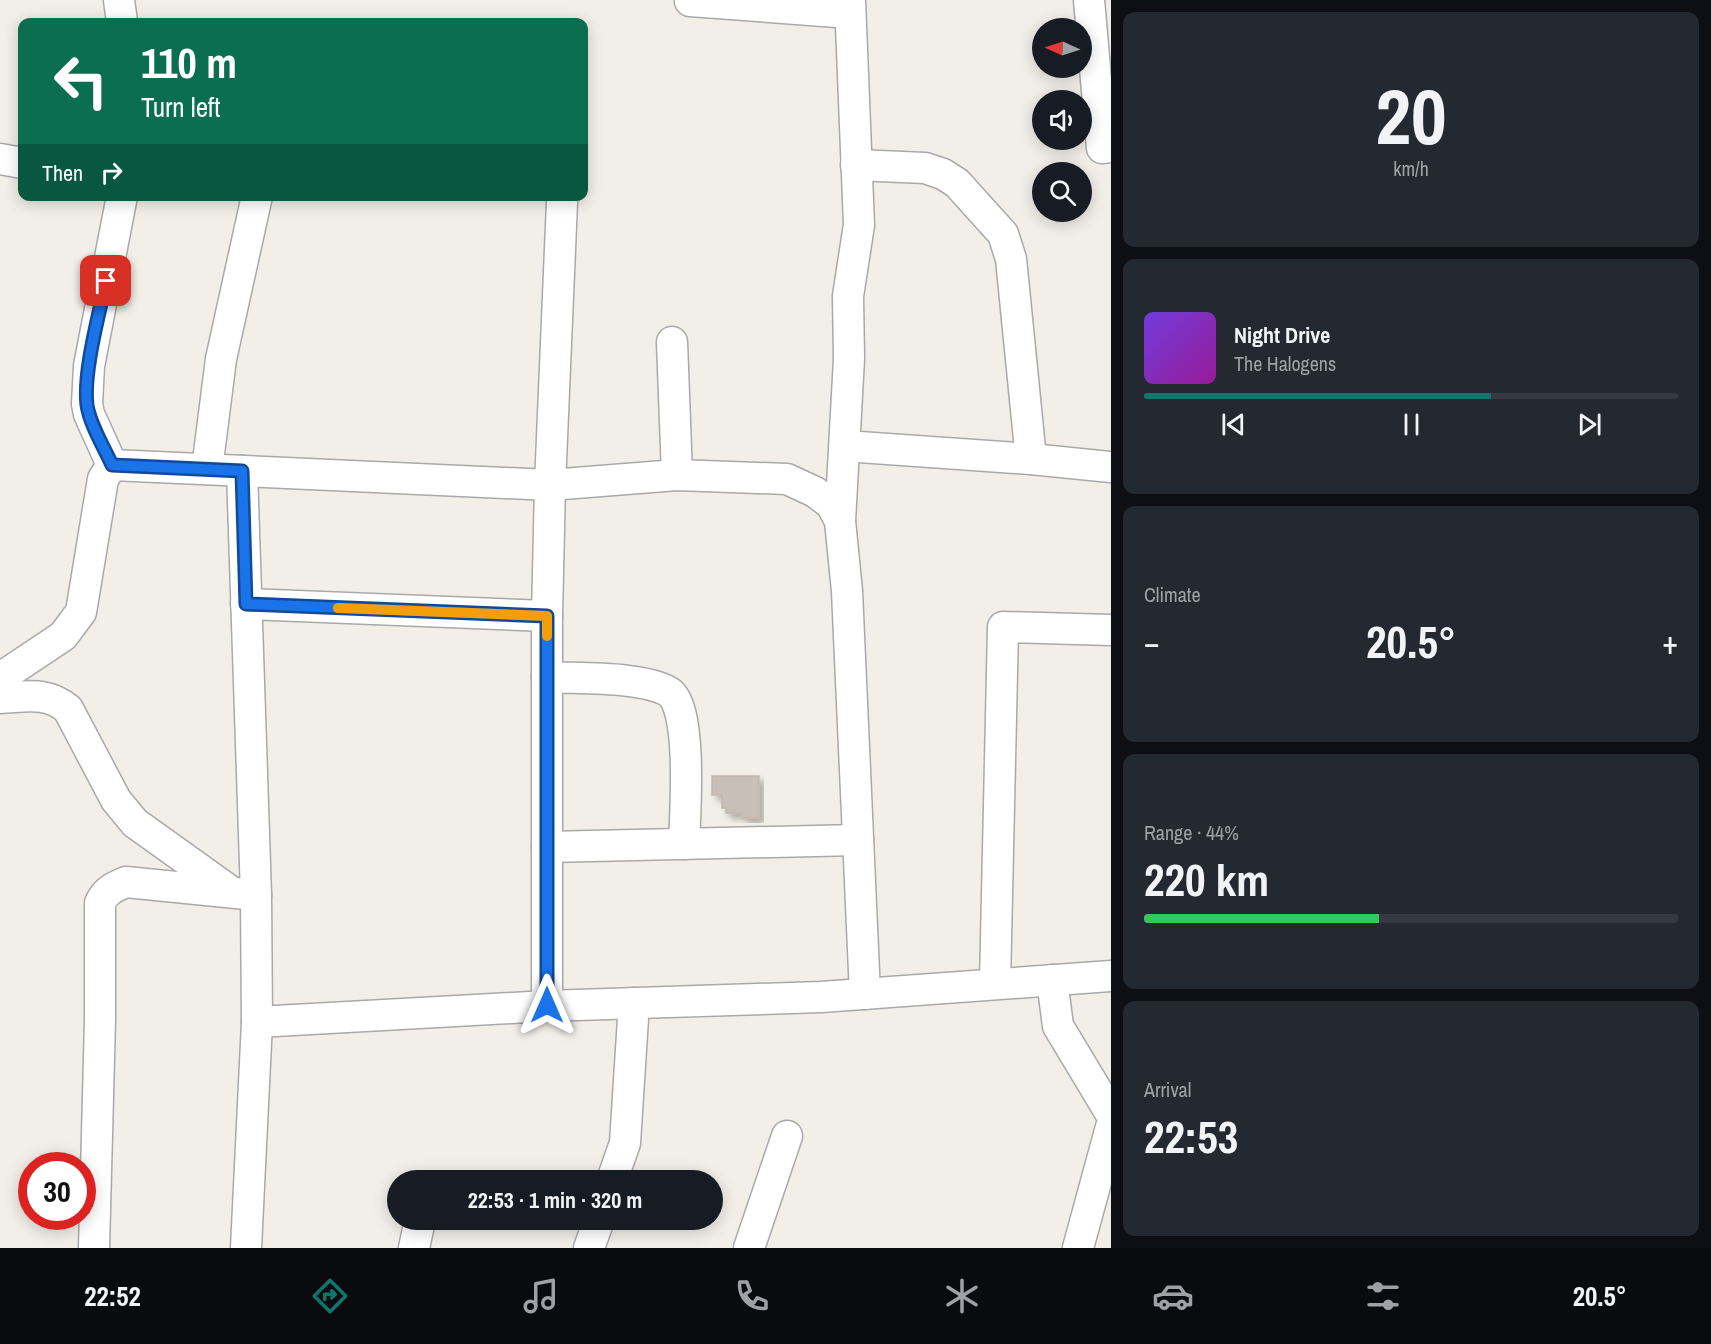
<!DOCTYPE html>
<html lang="en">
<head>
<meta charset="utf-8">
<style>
  :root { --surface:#171b24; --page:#242831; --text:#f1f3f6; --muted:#9ea1a6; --line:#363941; --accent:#0f766e }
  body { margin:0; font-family:"Archivo Narrow",sans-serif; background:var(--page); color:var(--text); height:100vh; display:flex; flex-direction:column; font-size:22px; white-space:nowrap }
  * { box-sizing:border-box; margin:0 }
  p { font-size:20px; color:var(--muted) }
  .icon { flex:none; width:33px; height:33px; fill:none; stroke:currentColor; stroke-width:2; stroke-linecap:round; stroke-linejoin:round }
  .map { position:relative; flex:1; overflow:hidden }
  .side { display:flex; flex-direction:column; gap:12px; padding:12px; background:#0d0f14; width:600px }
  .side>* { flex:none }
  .hud { position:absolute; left:18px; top:18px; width:570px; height:183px; border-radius:12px; box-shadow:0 3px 15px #0003; background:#0b6e4f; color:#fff; overflow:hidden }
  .needle { width:39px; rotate:273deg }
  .fabs { position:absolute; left:1032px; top:18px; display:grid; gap:12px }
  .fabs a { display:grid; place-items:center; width:60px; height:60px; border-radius:50%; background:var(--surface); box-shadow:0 3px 15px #0003; font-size:30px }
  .speed { position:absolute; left:18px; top:1152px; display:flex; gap:12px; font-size:30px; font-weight:700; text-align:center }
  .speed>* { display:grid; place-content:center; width:78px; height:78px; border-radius:50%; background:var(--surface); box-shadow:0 3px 15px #0003; line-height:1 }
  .speed .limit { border:9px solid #d22; background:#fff; color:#111 }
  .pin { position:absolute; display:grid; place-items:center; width:51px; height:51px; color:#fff; margin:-26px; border-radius:12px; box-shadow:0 3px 9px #0006 }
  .me { position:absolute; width:66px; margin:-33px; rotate:0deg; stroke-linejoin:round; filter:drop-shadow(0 0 4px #0008) }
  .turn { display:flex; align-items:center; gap:21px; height:126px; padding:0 24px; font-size:27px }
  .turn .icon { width:78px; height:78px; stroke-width:2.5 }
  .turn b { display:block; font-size:42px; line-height:51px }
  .then { display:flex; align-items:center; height:57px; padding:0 24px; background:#0003; gap:12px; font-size:22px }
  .big { font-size:45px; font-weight:700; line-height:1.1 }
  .side .card { flex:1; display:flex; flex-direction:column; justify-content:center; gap:9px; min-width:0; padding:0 21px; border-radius:12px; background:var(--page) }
  .side .dial { align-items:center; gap:0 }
  .dial b { font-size:78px; line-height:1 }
  .song { display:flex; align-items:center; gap:18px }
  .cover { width:72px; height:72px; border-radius:9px; background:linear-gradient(135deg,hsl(260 70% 55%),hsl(300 70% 35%)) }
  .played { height:6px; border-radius:3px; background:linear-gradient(90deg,var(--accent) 65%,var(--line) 65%) }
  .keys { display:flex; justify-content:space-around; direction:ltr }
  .heat { display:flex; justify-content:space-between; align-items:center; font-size:33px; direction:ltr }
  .charge { height:9px; border-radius:4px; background:linear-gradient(90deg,#34c759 44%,var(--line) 0) }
  .trip { position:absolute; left:387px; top:1170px; width:336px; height:60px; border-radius:30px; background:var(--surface); box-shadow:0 3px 15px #0003; font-weight:700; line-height:60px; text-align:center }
  .tab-bar { display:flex; height:96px; justify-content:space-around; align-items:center; background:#090b0e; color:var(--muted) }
  .tab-bar .icon { width:42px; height:42px }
  .tab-bar .selected { color:var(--accent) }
  .tab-bar b { font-size:27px; color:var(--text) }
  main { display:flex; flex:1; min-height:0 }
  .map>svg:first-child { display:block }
  .building { fill:#c7bfb8; stroke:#c4b6ab; stroke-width:1.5; filter:url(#shadow) }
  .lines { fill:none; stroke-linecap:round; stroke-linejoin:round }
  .minor-casing { stroke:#a9a9a9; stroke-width:33 }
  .minor { stroke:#fff; stroke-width:30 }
  .route-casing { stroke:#114b97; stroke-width:15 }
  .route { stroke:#1a73e8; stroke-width:10 }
  .slow { stroke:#f59e0b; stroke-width:10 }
</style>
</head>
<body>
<main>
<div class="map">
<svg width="1111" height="1248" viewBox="0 0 1111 1248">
  <defs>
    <filter id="shadow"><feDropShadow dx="5.5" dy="5.5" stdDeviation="3" flood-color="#0004"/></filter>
  </defs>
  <rect width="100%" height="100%" fill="#f2efe9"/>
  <path class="building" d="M712,776H759V818H742V813H726V808H722V795H712Z"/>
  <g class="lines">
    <defs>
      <g id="minor">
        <path d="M119,0L122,22"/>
        <path d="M1089,0L1102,148L1111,147"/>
        <path d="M690,1L850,13"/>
        <path d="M0,159L22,163"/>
        <path d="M856,165L925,168L943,174L957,183L1003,234L1011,259L1031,459"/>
        <path d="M562,202L550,485L677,475L787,479L815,492L831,504L840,521L847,591L865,994"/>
        <path d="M672,342L677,475"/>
        <path d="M845,446L1031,459L1111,467"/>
        <path d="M112,465L89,414L87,404L89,366L122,196"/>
        <path d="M207,469L221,359L257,196"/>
        <path d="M242,471L256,895"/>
        <path d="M840,521L849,359L848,296L859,225L850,0"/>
        <path d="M246,604L547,616"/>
        <path d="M547,677C578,679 643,676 669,692C693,708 685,815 684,844"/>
        <path d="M0,678L63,636L81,612L103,479L112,465L550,485L547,616V1006L821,997L1111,976"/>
        <path d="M0,698C27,697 46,691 68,709L116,800L135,823L230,891"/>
        <path d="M547,847L858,840"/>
        <path d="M1052,980L1058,1026L1111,1114"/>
        <path d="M995,984L1003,627L1111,630"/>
        <path d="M612,1180L625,1143L634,1003"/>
        <path d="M94,1248L100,1020V903C106,890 114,887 126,882L256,895L257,1022L547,1006"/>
        <path d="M246,1248L257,1022"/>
        <path d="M414,1248L420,1220"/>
        <path d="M589,1248L599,1220"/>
        <path d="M749,1248L787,1136"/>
        <path d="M1078,1248L1111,1127"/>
      </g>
    </defs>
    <use href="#minor" class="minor-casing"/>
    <use href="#minor" class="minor"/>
  </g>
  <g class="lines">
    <defs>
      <path id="route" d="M106,281C99,315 83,372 87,405C90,425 104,447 112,465L242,471L246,604L547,616V1005"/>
    </defs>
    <use href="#route" class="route-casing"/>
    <use href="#route" class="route"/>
    <path class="slow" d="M338,608L547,616V636"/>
  </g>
</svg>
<div class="fabs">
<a><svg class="needle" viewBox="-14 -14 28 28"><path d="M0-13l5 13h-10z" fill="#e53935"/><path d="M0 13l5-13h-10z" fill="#9ea1a6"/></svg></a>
<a><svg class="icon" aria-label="sound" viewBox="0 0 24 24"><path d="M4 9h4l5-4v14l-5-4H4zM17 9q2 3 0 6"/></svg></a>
<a><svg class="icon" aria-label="search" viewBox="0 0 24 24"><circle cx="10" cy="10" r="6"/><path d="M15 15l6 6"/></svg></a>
</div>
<div class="speed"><div class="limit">30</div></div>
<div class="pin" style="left:106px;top:281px;background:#d93025"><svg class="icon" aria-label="arrive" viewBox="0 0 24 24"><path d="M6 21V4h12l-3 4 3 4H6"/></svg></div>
<svg class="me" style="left:547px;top:1005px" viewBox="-20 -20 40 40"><path d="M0-17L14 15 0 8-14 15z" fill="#1a73e8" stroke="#fff" stroke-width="4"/></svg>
<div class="trip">22:53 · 1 min · 320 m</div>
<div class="hud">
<div class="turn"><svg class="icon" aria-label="left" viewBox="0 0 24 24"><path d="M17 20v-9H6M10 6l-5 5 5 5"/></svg><div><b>110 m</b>Turn left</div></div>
<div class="then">Then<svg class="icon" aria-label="right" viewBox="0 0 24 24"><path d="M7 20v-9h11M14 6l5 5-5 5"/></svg></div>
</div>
</div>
<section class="side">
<div class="card dial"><b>20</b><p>km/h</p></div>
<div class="card">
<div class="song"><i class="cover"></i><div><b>Night Drive</b><p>The Halogens</p></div></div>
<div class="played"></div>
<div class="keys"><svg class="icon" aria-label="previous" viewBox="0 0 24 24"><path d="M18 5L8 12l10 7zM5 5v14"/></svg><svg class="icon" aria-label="pause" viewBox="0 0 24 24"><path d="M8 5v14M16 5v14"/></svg><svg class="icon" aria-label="next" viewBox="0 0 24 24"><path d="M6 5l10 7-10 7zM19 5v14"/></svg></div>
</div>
<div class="card"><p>Climate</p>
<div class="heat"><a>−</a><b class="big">20.5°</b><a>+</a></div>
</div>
<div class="card"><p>Range · 44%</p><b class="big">220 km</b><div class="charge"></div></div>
<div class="card"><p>Arrival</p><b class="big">22:53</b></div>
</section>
</main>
<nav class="tab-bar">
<b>22:52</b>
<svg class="icon selected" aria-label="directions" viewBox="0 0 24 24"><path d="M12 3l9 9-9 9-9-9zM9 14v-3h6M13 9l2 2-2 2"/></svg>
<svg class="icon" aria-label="music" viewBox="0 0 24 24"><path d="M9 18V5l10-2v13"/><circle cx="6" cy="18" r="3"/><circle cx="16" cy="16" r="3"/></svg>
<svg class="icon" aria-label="phone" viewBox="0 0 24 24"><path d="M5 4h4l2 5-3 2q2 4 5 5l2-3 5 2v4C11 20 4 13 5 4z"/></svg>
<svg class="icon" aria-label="climate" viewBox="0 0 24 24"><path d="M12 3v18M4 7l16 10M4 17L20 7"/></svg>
<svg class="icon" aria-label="car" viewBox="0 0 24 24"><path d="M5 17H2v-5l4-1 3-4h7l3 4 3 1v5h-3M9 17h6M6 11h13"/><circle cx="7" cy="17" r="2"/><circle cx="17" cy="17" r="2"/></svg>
<svg class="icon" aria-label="filters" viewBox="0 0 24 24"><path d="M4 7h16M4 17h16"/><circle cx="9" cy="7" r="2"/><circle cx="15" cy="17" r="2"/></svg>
<b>20.5°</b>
</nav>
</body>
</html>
